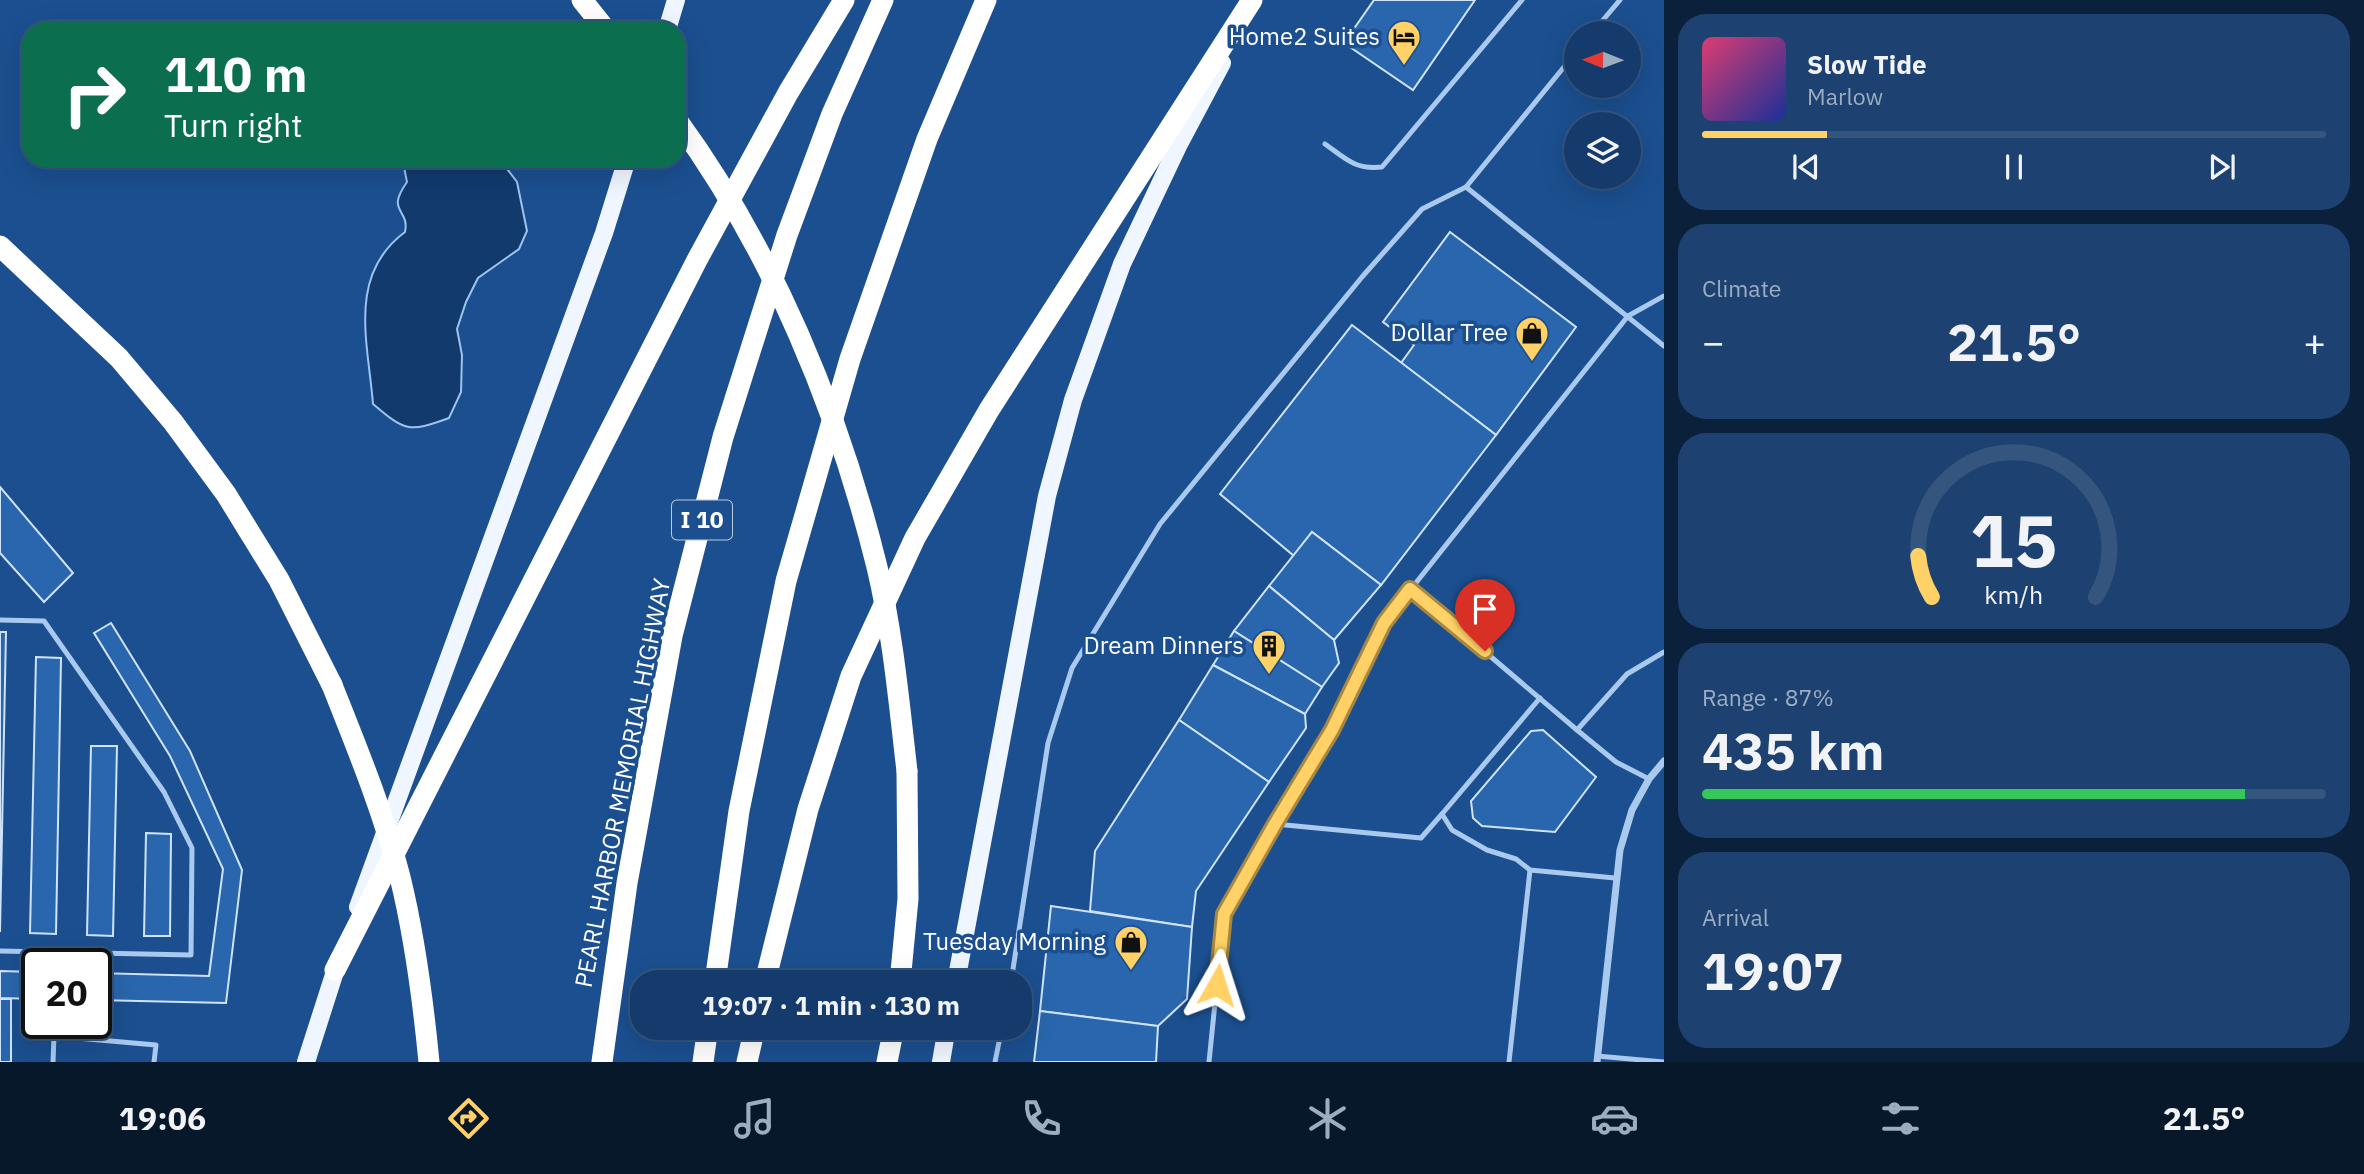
<!DOCTYPE html>
<html lang="en">
<head>
<meta charset="utf-8">
<style>
  :root { --surface:#143b6b; --page:#1d4271; --text:#f1f3f6; --muted:#9dadc1; --line:#33557e; --accent:#ffd166 }
  body { margin:0; font-family:"IBM Plex Sans",sans-serif; background:var(--page); color:var(--text); height:100vh; display:flex; flex-direction:column; font-size:26px; white-space:nowrap }
  * { box-sizing:border-box; margin:0 }
  p { font-size:23px; color:var(--muted) }
  .icon { flex:none; width:38px; height:38px; fill:none; stroke:currentColor; stroke-width:2; stroke-linecap:round; stroke-linejoin:round }
  .map { position:relative; flex:1; overflow:hidden }
  .sheet { display:flex; flex-direction:column; gap:14px; padding:14px; background:#0b203b; width:700px }
  .sheet>* { flex:none }
  .hud { position:absolute; left:21px; top:21px; width:665px; height:147px; border-radius:28px; box-shadow:0 7px 28px #0002,0 0 0 2px var(--line); background:#0b6e4f; color:#fff; overflow:hidden }
  .needle { width:46px; rotate:271deg }
  .fabs { position:absolute; left:1564px; top:21px; display:grid; gap:14px }
  .fabs a { display:grid; place-items:center; width:77px; height:77px; border-radius:50%; background:var(--surface); box-shadow:0 7px 28px #0002,0 0 0 2px var(--line); font-size:35px }
  .speed { position:absolute; left:21px; top:948px; display:flex; gap:14px; font-size:35px; font-weight:700; text-align:center }
  .speed>* { display:grid; place-content:center; width:91px; height:91px; border-radius:50%; background:var(--surface); box-shadow:0 7px 28px #0002,0 0 0 2px var(--line); line-height:1 }
  .speed .limit { border:4px solid #111; border-radius:10px; background:#fff; color:#111 }
  .pin { position:absolute; display:grid; place-items:center; width:60px; height:60px; color:#fff; margin:-72px -30px; border-radius:50% 50% 50% 0; rotate:-45deg; box-shadow:0 0 7px #0007 }
  .pin .icon { rotate:45deg }
  .me { position:absolute; width:77px; margin:-38px; rotate:6deg; stroke-linejoin:round; filter:drop-shadow(0 0 5px #0008) }
  .turn { display:flex; align-items:center; gap:24px; height:147px; padding:0 28px; font-size:32px }
  .turn .icon { width:91px; height:91px; stroke-width:2.5 }
  .turn b { display:block; font-size:49px; line-height:60px }
  .big { font-size:52px; font-weight:700; line-height:1.1 }
  .sheet .card { flex:1; display:flex; flex-direction:column; justify-content:center; gap:10px; min-width:0; padding:0 24px; border-radius:28px; background:var(--page) }
  .sheet .dial { align-items:center; gap:0 }
  .dial svg { height:182px; overflow:visible; fill:none; stroke:var(--line); stroke-width:7; stroke-linecap:round; text-anchor:middle }
  .dial text { fill:var(--text); stroke:none }
  .song { display:flex; align-items:center; gap:21px }
  .cover { width:84px; height:84px; border-radius:10px; background:linear-gradient(135deg,hsl(340 70% 55%),hsl(230 70% 35%)) }
  .played { height:7px; border-radius:4px; background:linear-gradient(90deg,var(--accent) 20%,var(--line) 20%) }
  .keys { display:flex; justify-content:space-around; direction:ltr }
  .heat { display:flex; justify-content:space-between; align-items:center; font-size:38px; direction:ltr }
  .charge { height:10px; border-radius:5px; background:linear-gradient(90deg,#34c759 87%,var(--line) 0) }
  .trip { position:absolute; left:630px; top:970px; width:402px; height:70px; border-radius:28px; background:var(--surface); box-shadow:0 7px 28px #0002,0 0 0 2px var(--line); font-weight:700; line-height:70px; text-align:center }
  .dock { display:flex; height:112px; justify-content:space-around; align-items:center; background:#08182b; color:var(--muted) }
  .dock .icon { width:49px; height:49px }
  .dock .on { color:var(--accent) }
  .dock b { font-size:32px; color:var(--text) }
  main { display:flex; flex:1; min-height:0 }
  .map>svg:first-child { display:block }
  .water { fill:#123a6d; stroke:#9cc4f0; stroke-width:2 }
  .building { fill:#2a66ad; stroke:#cfe3fa; stroke-width:2 }
  .lines { fill:none; stroke-linecap:round; stroke-linejoin:round }
  .lane { stroke:#a9c9ee; stroke-width:5 }
  .street { stroke:#a9c9ee; stroke-width:7 }
  .primary { stroke:#f0f6ff; stroke-width:18 }
  .highway { stroke:#fff; stroke-width:21 }
  .highway-bridge { stroke:#fff; stroke-width:21 }
  .route-casing { stroke:#a68842; stroke-width:18 }
  .route { stroke:#ffd166; stroke-width:12 }
  .labels { text-anchor:middle; stroke-width:7; stroke-linejoin:round; paint-order:stroke }
  .shield { fill:#1b4f8f; stroke:#bbcadd; stroke-width:2 }
  .shield-label { font-size:23px; font-weight:bold; fill:#fff }
  .poi-label { font-size:24px; fill:#fff; stroke:#1b4f8f; text-anchor:end }
  .street-label { font-size:24px; fill:#fff; stroke:#1b4f8f }
</style>
</head>
<body>
<main>
<div class="map">
<svg width="1664" height="1062" viewBox="0 0 1664 1062">
  <rect width="100%" height="100%" fill="#1b4f8f"/>
  <path class="water" d="M405,159L501,161L517,182L527,231L519,249L478,278L466,302L457,329L462,355L461,392L449,418C408,433 405,431 373,404C368,342 347,275 405,232C410,208 385,213 407,182L404,167Z"/>
  <g class="building">
    <path d="M1374,0H1475L1413,90L1344,43Z"/>
    <path d="M1450,232L1576,327L1496,435L1401,363L1414,345L1383,322Z"/>
    <path d="M1352,325L1496,435L1381,585L1312,532L1294,556L1220,494Z"/>
    <path d="M0,487L73,573L44,602L0,553Z"/>
    <path d="M1312,532L1381,585L1334,640L1269,586Z"/>
    <path d="M1269,586L1334,640L1339,663L1322,687L1234,631Z"/>
    <path d="M111,623L190,751L242,870L226,1003L96,1000V973L209,976L223,869L170,756L94,633Z"/>
    <path d="M1234,631L1322,687L1305,714L1213,665Z"/>
    <path d="M0,632H6L0,932Z"/>
    <path d="M36,657L61,658L56,934L30,933Z"/>
    <path d="M1213,665L1305,714L1306,728L1269,782L1179,720Z"/>
    <path d="M1179,720L1269,782L1196,891L1192,927L1090,911L1095,851Z"/>
    <path d="M1543,730L1596,777L1555,832L1482,826L1473,818L1471,801L1531,731Z"/>
    <path d="M91,746H117L113,936L87,935Z"/>
    <path d="M146,833L171,834L170,936H144Z"/>
    <path d="M1051,906L1192,927L1187,999L1158,1026L1040,1011Z"/>
    <path d="M0,971L37,972V999L0,998Z"/>
    <rect x="0" y="999" width="11" height="63"/>
    <path d="M1040,1011L1158,1026L1156,1062H1034Z"/>
  </g>
  <g class="lines">
    <g class="lane">
      <path d="M1592,33L1620,0"/>
      <path d="M1325,144C1346,159 1355,170 1382,167L1522,0"/>
      <path d="M1466,187L1577,51"/>
      <path d="M1410,588L1577,730"/>
      <path d="M0,620L44,621L164,792L192,848L191,955L0,951"/>
      <path d="M1540,698L1442,814L1452,830L1487,850L1516,859L1530,870L1615,878"/>
      <path d="M1649,779L1616,762L1577,730L1627,674L1664,652"/>
      <path d="M1275,824L1421,838L1442,814"/>
      <path d="M1011,982L1048,743L1072,668L1160,524L1362,277L1422,209L1466,187L1664,346"/>
      <path d="M1597,1056L1664,1062"/>
      <path d="M53,1062L54,1036L156,1045L154,1062"/>
      <path d="M995,1062L1002,1027"/>
      <path d="M1209,1062L1224,914L1275,824L1332,730L1384,623L1628,316L1664,296"/>
      <path d="M1509,1062L1530,870"/>
    </g>
    <path class="street" d="M1597,1062L1620,850L1632,810L1649,779L1664,761"/>
    <g class="primary">
      <path d="M667,30L676,0"/>
      <path d="M358,907L604,233L627,159"/>
      <path d="M956,982L1047,496L1073,400L1122,264L1179,144L1222,63"/>
      <path d="M306,1062L339,959"/>
      <path d="M941,1062L947,1027"/>
    </g>
    <g class="highway">
      <path d="M582,0L606,30"/>
      <path d="M0,246L119,358L173,422L226,494L279,580L332,685"/>
      <path d="M335,970L697,260L788,93L844,0"/>
      <path d="M715,982L739,811L786,581L850,359L927,139L986,0"/>
      <path d="M765,982L808,809L851,676L915,538L989,410L1252,0"/>
      <path d="M900,982L908,899L907,771"/>
      <path d="M602,1062L627,883L672,636L723,437L787,235L832,114L883,0"/>
      <path d="M703,1062L708,1027"/>
      <path d="M747,1062L755,1027"/>
      <path d="M887,1062L894,1027"/>
    </g>
    <g class="highway-bridge">
      <path d="M677,120C773,252 838,409 877,567C893,634 899,703 907,771"/>
      <path d="M332,685C357,748 383,811 400,877C415,938 423,1000 429,1062"/>
    </g>
  </g>
  <g class="lines">
    <defs>
      <path id="route" d="M1217,985L1224,914L1275,824L1332,730L1384,623L1410,589L1485,651"/>
    </defs>
    <use href="#route" class="route-casing"/>
    <use href="#route" class="route"/>
  </g>
  <defs>
    <symbol id="hotel-pin" viewBox="-11 -11 22 30"><path d="M0 17L-7.5 6A9.5 9.5 0 1 1 7.5 6Z" fill="#ffd166" stroke="#1b4f8f"/><path d="M-6-4.5h1.5V1H6V5H4.5V3h-9V5H-6ZM-4 0a1.8 1.8 0 1 1 3.6 0ZM.5 0V-2.5h3Q6-2.5 6 0Z" fill="#111"/></symbol>
    <symbol id="shop-pin" viewBox="-11 -11 22 30"><path d="M0 17L-7.5 6A9.5 9.5 0 1 1 7.5 6Z" fill="#ffd166" stroke="#1b4f8f"/><path d="M-5-2.5h2.3a2.7 3.5 0 0 1 5.4 0H5L5.5 6h-11ZM-1.5-2.5h3a1.5 2.3 0 0 0-3 0Z" fill="#111"/></symbol>
    <symbol id="building-pin" viewBox="-11 -11 22 30"><path d="M0 17L-7.5 6A9.5 9.5 0 1 1 7.5 6Z" fill="#ffd166" stroke="#1b4f8f"/><path d="M-4-6H4V6H1V3H-1V6H-4ZM-2.5-4.3h1.7v1.8h-1.7ZM.8-4.3h1.7v1.8H.8ZM-2.5-1h1.7V.8h-1.7ZM.8-1h1.7V.8H.8Z" fill="#111"/></symbol>
  </defs>
  <g fill-rule="evenodd">
    <use href="#hotel-pin" x="1385" y="18" width="38" height="52"/>
    <use href="#shop-pin" x="1513" y="314" width="38" height="52"/>
    <use href="#building-pin" x="1250" y="627" width="38" height="52"/>
    <use href="#shop-pin" x="1112" y="923" width="38" height="52"/>
  </g>
  <g class="labels">
    <rect class="shield" x="672" y="500.5" width="60" height="39" rx="5"/>
    <g class="shield-label">
      <text x="702" y="528">I 10</text>
    </g>
    <g class="poi-label">
      <text x="1380" y="45">Home2 Suites</text>
      <text x="1508" y="341">Dollar Tree</text>
      <text x="1244" y="654">Dream Dinners</text>
      <text x="1106" y="950">Tuesday Morning</text>
    </g>
    <g class="street-label">
      <text transform="translate(623 783) rotate(-79)" y="8">PEARL HARBOR MEMORIAL HIGHWAY</text>
    </g>
  </g>
</svg>
<div class="fabs">
<a><svg class="needle" viewBox="-14 -14 28 28"><path d="M0-13l5 13h-10z" fill="#e53935"/><path d="M0 13l5-13h-10z" fill="#9dadc1"/></svg></a>
<a><svg class="icon" aria-label="layers" viewBox="0 0 24 24"><path d="M12 4l9 5-9 5-9-5zM3 14l9 5 9-5"/></svg></a>
</div>
<div class="speed"><div class="limit">20</div></div>
<div class="pin" style="left:1485px;top:651px;background:#d93025"><svg class="icon" aria-label="arrive" viewBox="0 0 24 24"><path d="M6 21V4h12l-3 4 3 4H6"/></svg></div>
<svg class="me" style="left:1217px;top:985px" viewBox="-20 -20 40 40"><path d="M0-17L14 15 0 8-14 15z" fill="#ffd166" stroke="#fff" stroke-width="4"/></svg>
<div class="trip">19:07 · 1 min · 130 m</div>
<div class="hud">
<div class="turn"><svg class="icon" aria-label="right" viewBox="0 0 24 24"><path d="M7 20v-9h11M14 6l5 5-5 5"/></svg><div><b>110 m</b>Turn right</div></div>
</div>
</div>
<section class="sheet">
<div class="card">
<div class="song"><i class="cover"></i><div><b>Slow Tide</b><p>Marlow</p></div></div>
<div class="played"></div>
<div class="keys"><svg class="icon" aria-label="previous" viewBox="0 0 24 24"><path d="M18 5L8 12l10 7zM5 5v14"/></svg><svg class="icon" aria-label="pause" viewBox="0 0 24 24"><path d="M8 5v14M16 5v14"/></svg><svg class="icon" aria-label="next" viewBox="0 0 24 24"><path d="M6 5l10 7-10 7zM19 5v14"/></svg></div>
</div>
<div class="card"><p>Climate</p>
<div class="heat"><a>−</a><b class="big">21.5°</b><a>+</a></div>
</div>
<div class="card dial"><svg viewBox="0 0 100 80">
<path d="M14 69A42 42 0 1 1 86 69"/>
<path d="M14 69A42 42 0 0 1 8 51" stroke="#ffd166"/>
<text x="50" y="56" font-size="32" font-weight="700">15</text>
<text x="50" y="72" font-size="11">km/h</text>
</svg></div>
<div class="card"><p>Range · 87%</p><b class="big">435 km</b><div class="charge"></div></div>
<div class="card"><p>Arrival</p><b class="big">19:07</b></div>
</section>
</main>
<nav class="dock">
<b>19:06</b>
<svg class="icon on" aria-label="directions" viewBox="0 0 24 24"><path d="M12 3l9 9-9 9-9-9zM9 14v-3h6M13 9l2 2-2 2"/></svg>
<svg class="icon" aria-label="music" viewBox="0 0 24 24"><path d="M9 18V5l10-2v13"/><circle cx="6" cy="18" r="3"/><circle cx="16" cy="16" r="3"/></svg>
<svg class="icon" aria-label="phone" viewBox="0 0 24 24"><path d="M5 4h4l2 5-3 2q2 4 5 5l2-3 5 2v4C11 20 4 13 5 4z"/></svg>
<svg class="icon" aria-label="climate" viewBox="0 0 24 24"><path d="M12 3v18M4 7l16 10M4 17L20 7"/></svg>
<svg class="icon" aria-label="car" viewBox="0 0 24 24"><path d="M5 17H2v-5l4-1 3-4h7l3 4 3 1v5h-3M9 17h6M6 11h13"/><circle cx="7" cy="17" r="2"/><circle cx="17" cy="17" r="2"/></svg>
<svg class="icon" aria-label="filters" viewBox="0 0 24 24"><path d="M4 7h16M4 17h16"/><circle cx="9" cy="7" r="2"/><circle cx="15" cy="17" r="2"/></svg>
<b>21.5°</b>
</nav>
</body>
</html>
